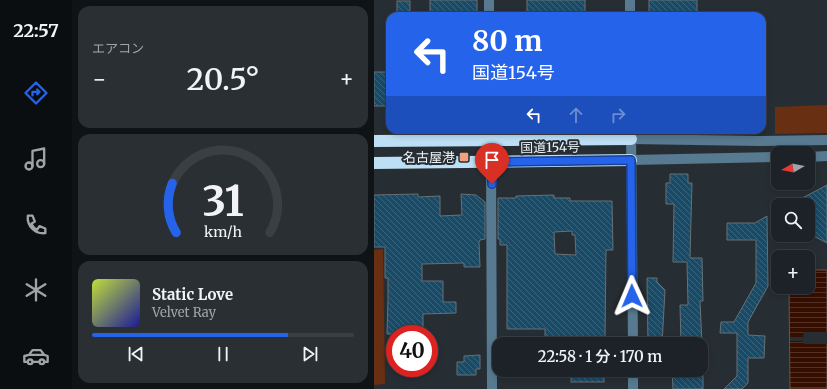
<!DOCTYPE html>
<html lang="ja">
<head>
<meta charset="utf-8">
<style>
  :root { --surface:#1c2227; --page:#292f33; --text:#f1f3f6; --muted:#a0a4a7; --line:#3a3f44; --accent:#2563eb }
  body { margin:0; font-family:Merriweather,"Noto Sans JP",serif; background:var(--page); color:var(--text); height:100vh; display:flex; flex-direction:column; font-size:15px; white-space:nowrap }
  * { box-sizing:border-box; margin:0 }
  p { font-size:13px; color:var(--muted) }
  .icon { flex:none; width:22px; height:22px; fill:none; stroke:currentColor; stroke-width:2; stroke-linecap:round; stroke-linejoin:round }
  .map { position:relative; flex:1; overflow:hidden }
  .panel { display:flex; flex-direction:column; gap:6px; padding:6px; background:#0f1315; width:302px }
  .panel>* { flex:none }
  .banner { position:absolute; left:12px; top:12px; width:380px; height:122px; border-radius:12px; box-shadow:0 2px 6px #0003,0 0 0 1px var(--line); background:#2563eb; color:#fff; overflow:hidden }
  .needle { width:26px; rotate:261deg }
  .fabs { position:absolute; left:397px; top:146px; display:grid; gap:8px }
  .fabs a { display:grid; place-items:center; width:44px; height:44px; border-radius:8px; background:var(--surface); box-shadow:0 2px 6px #0003,0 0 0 1px var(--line); font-size:20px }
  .speed { position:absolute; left:12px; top:325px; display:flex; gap:8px; font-size:20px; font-weight:700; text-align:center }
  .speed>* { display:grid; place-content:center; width:52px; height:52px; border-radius:50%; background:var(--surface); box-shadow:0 2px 6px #0003,0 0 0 1px var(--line); line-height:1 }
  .speed .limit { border:6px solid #d22; background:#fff; color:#111 }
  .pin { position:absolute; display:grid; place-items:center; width:34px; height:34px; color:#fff; margin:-41px -17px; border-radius:50% 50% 50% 0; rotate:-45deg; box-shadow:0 0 4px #0007 }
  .pin .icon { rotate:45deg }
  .me { position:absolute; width:44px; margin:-22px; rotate:359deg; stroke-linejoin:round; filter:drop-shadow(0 0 3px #0008) }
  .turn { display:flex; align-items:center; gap:14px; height:84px; padding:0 20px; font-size:18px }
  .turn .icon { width:52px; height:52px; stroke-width:2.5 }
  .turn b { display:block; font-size:28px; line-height:34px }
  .lanes { display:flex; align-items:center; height:38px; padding:0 20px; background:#0003; justify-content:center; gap:20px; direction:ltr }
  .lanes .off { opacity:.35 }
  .big { font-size:30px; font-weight:600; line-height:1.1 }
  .panel .widget { flex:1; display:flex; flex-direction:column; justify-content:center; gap:6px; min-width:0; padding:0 14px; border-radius:12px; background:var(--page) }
  .panel .dial { align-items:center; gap:0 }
  .dial svg { height:104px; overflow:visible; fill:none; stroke:var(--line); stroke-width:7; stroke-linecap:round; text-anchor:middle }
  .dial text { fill:var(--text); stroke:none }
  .song { display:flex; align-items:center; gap:12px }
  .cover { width:48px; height:48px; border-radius:6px; background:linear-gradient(135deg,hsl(70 70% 55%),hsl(240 70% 35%)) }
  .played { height:4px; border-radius:2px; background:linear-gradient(90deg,var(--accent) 75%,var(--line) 75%) }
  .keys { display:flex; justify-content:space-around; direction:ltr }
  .heat { display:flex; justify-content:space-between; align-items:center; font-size:22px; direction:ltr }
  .trip { position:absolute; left:118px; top:337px; width:216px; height:40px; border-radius:12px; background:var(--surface); box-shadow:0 2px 6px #0003,0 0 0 1px var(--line); font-weight:600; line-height:40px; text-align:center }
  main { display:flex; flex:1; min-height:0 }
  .tabs { display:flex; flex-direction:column; width:72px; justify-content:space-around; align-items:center; background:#0b0e10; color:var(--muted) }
  .tabs .icon { width:28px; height:28px }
  .tabs .selected { color:var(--accent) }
  .tabs b { font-size:18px; color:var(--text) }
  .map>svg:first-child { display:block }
  .park { fill:#682f12 }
  .water { fill:url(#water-rules); stroke:#6d524a }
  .pier { fill:#262e34 }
  .building { fill:url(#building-back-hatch); stroke:#677076; fill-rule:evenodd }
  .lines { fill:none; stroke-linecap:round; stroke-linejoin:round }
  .minor { stroke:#577a90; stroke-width:10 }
  .highway { stroke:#bddff5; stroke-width:12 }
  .route-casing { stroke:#184099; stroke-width:10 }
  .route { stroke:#2563eb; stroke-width:7 }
  .poi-dot { fill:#f1a17d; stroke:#262e34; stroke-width:1.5 }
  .labels { text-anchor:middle; stroke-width:4; stroke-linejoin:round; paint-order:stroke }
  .street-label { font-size:13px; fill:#ecf2f5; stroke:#262e34 }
  .poi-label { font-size:13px; fill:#ecf2f5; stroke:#262e34; text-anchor:end }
</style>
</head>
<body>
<main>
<nav class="tabs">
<b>22:57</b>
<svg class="icon selected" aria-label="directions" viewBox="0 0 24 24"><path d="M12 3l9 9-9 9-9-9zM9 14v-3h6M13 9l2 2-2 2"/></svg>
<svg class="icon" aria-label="music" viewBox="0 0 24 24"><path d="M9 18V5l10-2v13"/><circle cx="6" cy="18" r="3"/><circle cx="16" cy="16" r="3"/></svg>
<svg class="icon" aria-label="phone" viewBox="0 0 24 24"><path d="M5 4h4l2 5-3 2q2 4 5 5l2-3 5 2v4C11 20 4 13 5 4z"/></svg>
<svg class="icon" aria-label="climate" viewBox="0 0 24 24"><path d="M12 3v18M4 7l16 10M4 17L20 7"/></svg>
<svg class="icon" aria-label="car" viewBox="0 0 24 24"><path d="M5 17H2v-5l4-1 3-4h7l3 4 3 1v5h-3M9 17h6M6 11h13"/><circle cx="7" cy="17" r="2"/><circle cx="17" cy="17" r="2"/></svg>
</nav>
<section class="panel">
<div class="widget"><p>エアコン</p>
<div class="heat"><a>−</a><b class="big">20.5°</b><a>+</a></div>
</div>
<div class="widget dial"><svg viewBox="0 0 100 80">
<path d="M14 69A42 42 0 1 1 86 69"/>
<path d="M14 69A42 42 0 0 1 11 31" stroke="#2563eb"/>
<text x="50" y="56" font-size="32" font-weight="700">31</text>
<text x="50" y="72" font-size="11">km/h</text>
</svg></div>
<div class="widget">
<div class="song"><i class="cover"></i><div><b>Static Love</b><p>Velvet Ray</p></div></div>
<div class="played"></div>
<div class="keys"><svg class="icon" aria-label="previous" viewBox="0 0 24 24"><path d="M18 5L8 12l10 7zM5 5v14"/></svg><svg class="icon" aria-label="pause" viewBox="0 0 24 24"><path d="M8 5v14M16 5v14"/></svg><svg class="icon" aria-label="next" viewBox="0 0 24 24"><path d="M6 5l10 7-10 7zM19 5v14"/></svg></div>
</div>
</section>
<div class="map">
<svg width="453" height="389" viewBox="0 0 453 389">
  <defs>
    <pattern id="water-rules" width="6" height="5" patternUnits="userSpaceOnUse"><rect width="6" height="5" fill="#360e00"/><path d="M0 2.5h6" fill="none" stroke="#533226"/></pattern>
    <pattern id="building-back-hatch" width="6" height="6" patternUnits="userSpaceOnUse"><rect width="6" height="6" fill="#194b66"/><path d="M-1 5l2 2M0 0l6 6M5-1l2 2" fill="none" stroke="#3b657c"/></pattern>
  </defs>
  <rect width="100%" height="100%" fill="#262e34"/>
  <g class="park">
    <path d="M453,105V133L401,134V107Z"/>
    <path d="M9,249L11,384L0,385V250Z"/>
  </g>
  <path class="water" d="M434,270H453V389H416L415,287H434Z"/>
  <path class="pier" d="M430,332H453V344H430L429,341H416V337H429Z"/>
  <g class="building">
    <rect x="56" y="0" width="47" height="16"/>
    <rect x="153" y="0" width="58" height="16"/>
    <rect x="275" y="0" width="48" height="16"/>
    <rect x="23" y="1" width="13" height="15"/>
    <rect x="0" y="72" width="16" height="34"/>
    <path d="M296,174H314V183H318L316,258H328L329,301H326L328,344H307L306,305H314L313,262H299L300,204H292V183H296Z"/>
    <path d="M453,185V243L434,233V205H415Z"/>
    <path d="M44,194V197L66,196V216L88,215L87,194L102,195L111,202V239L106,240L105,242L106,267H90V263L48,264V281H69V302H82V313L49,314V334H13L14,300V278H11V247H0V195Z"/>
    <path d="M180,195V198H196V201H238L239,250H232L231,338H225V342L171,341V329H133V245H126V239H124V198H142V196ZM198,231V235H201L202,255L181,254L180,232Z"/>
    <path d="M393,216L394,286L374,322V335L391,336L390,358H374V383L368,389H350L363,376V333H346L347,322H360L382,283V240H353V223H381Z"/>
    <path d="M273,278H283V282L291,290L288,344H274Z"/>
    <path d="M106,355V369H102V375H83V362H90V356Z"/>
    <rect x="197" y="370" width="33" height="12"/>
    <path d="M298,370H329V389H299Z"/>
  </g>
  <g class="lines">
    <g class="minor">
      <path d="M115,0V16"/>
      <path d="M256,0V16"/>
      <path d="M117,130V140"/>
      <path d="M257,130L259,344"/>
      <path d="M257,139L385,141L453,140"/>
      <path d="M434,157L453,156"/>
      <path d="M257,160L404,157"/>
      <path d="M117,162L118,389"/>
      <path d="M259,370V389"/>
    </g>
    <g class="highway">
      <path d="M0,141L257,139"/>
      <path d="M0,163L257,160"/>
    </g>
  </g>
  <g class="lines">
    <defs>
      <path id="route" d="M118,184V162L257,160L258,296"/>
    </defs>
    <use href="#route" class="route-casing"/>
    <use href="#route" class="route"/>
  </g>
  <rect class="poi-dot" x="85" y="152" width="10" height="10" rx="2"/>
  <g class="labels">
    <g class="street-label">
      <text transform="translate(176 147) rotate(-1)" y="5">国道154号</text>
    </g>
    <g class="poi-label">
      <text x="81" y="162">名古屋港</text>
    </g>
  </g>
</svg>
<div class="fabs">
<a><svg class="needle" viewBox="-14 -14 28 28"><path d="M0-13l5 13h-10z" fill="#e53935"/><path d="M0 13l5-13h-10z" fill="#a0a4a7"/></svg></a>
<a><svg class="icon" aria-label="search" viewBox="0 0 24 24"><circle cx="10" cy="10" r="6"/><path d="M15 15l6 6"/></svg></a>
<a>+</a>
</div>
<div class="speed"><div class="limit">40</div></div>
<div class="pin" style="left:118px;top:184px;background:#d93025"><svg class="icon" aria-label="arrive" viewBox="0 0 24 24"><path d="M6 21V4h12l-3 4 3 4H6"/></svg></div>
<svg class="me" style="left:258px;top:296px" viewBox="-20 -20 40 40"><path d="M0-17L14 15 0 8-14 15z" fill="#2563eb" stroke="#fff" stroke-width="4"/></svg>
<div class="trip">22:58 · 1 分 · 170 m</div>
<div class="banner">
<div class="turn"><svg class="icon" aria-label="left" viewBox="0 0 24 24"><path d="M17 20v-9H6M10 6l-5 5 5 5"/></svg><div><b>80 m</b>国道154号</div></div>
<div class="lanes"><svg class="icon" aria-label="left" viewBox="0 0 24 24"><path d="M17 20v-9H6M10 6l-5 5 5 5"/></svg><svg class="icon off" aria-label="ahead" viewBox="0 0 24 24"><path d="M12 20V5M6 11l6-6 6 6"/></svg><svg class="icon off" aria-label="right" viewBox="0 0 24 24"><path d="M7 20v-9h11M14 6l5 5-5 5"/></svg></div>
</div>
</div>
</main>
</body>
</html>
